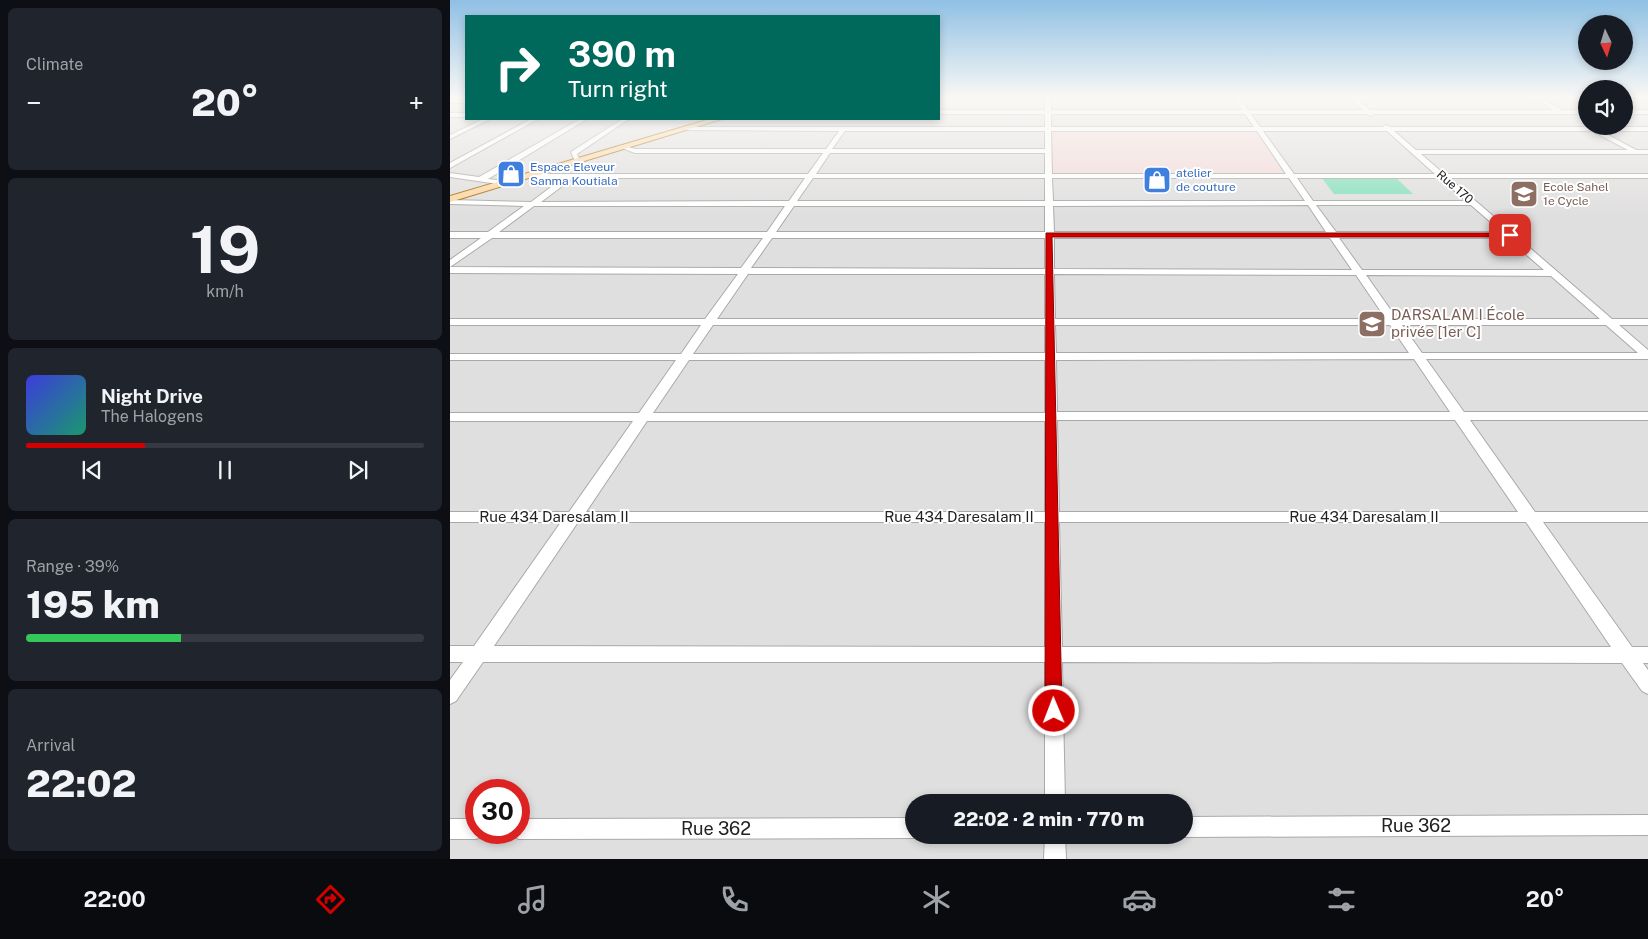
<!DOCTYPE html>
<html lang="en">
<head>
<meta charset="utf-8">
<style>
  :root { --surface:#171b24; --page:#20242c; --text:#f1f3f6; --muted:#9ea1a6; --line:#363941; --accent:#d40000 }
  body { margin:0; font-family:"Public Sans",sans-serif; background:var(--page); color:var(--text); height:100vh; display:flex; flex-direction:column; font-size:19px; white-space:nowrap }
  * { box-sizing:border-box; margin:0 }
  p { font-size:16px; color:var(--muted) }
  .icon { flex:none; width:28px; height:28px; fill:none; stroke:currentColor; stroke-width:2; stroke-linecap:round; stroke-linejoin:round }
  .map { position:relative; flex:1; overflow:hidden }
  .side { display:flex; flex-direction:column; gap:8px; padding:8px; background:#0d0f14; width:450px }
  .side>* { flex:none }
  .guide { position:absolute; left:15px; top:15px; width:475px; height:105px; border-radius:0px; box-shadow:0 2px 8px #0003; background:#00695c; color:#fff; overflow:hidden }
  .needle { width:32px; rotate:176deg }
  .fabs { position:absolute; left:1128px; top:15px; display:grid; gap:10px }
  .fabs a { display:grid; place-items:center; width:55px; height:55px; border-radius:50%; background:var(--surface); box-shadow:0 2px 8px #0003; font-size:25px }
  .speed { position:absolute; left:15px; top:779px; display:flex; gap:10px; font-size:25px; font-weight:700; text-align:center }
  .speed>* { display:grid; place-content:center; width:65px; height:65px; border-radius:50%; background:var(--surface); box-shadow:0 2px 8px #0003; line-height:1 }
  .speed .limit { border:8px solid #d22; background:#fff; color:#111 }
  .pin { position:absolute; display:grid; place-items:center; width:42px; height:42px; color:#fff; margin:-21px; border-radius:10px; box-shadow:0 2px 8px #0006 }
  .me { position:absolute; width:55px; margin:-28px; rotate:359deg; stroke-linejoin:round; filter:drop-shadow(0 0 4px #0008) }
  .turn { display:flex; align-items:center; gap:18px; height:105px; padding:0 20px; font-size:22px }
  .turn .icon { width:65px; height:65px; stroke-width:2.5 }
  .turn b { display:block; font-size:35px; line-height:42px }
  .big { font-size:38px; font-weight:800; line-height:1.1 }
  .side .tile { flex:1; display:flex; flex-direction:column; justify-content:center; gap:8px; min-width:0; padding:0 18px; border-radius:8px; background:var(--page) }
  .side .dial { align-items:center; gap:0 }
  .dial b { font-size:65px; line-height:1 }
  .song { display:flex; align-items:center; gap:15px }
  .cover { width:60px; height:60px; border-radius:8px; background:linear-gradient(135deg,hsl(240 70% 55%),hsl(160 70% 35%)) }
  .played { height:5px; border-radius:2px; background:linear-gradient(90deg,var(--accent) 30%,var(--line) 30%) }
  .keys { display:flex; justify-content:space-around; direction:ltr }
  .heat { display:flex; justify-content:space-between; align-items:center; font-size:28px; direction:ltr }
  .charge { height:8px; border-radius:4px; background:linear-gradient(90deg,#34c759 39%,var(--line) 0) }
  .trip { position:absolute; left:455px; top:794px; width:288px; height:50px; border-radius:25px; background:var(--surface); box-shadow:0 2px 8px #0003; font-weight:800; line-height:50px; text-align:center }
  .tab-bar { display:flex; height:80px; justify-content:space-around; align-items:center; background:#090b0e; color:var(--muted) }
  .tab-bar .icon { width:35px; height:35px }
  .tab-bar .on { color:var(--accent) }
  .tab-bar b { font-size:22px; color:var(--text) }
  main { display:flex; flex:1; min-height:0 }
  .map>svg:first-child { display:block }
  .residential { fill:#e0dfdf; fill-rule:evenodd }
  .commercial { fill:#f2dad9 }
  .pitch { fill:#88e0be }
  .lines { fill:none; stroke-linecap:round; stroke-linejoin:round }
  .minor-casing { stroke:#a9a9a9; stroke-width:2 }
  .major-casing { stroke:#a06b00; stroke-width:2 }
  .minor { fill:#fff; fill-rule:evenodd }
  .major { fill:#fcd6a4; fill-rule:evenodd }
  .route { fill:#d40000; stroke:#8a0000 }
  .labels { text-anchor:middle; stroke-width:4; stroke-linejoin:round; paint-order:stroke }
  .far-shop-label { font-size:12px; fill:#366cbe; stroke:#fff; text-anchor:start }
  .far-street-label { font-size:12px; fill:#222; stroke:#fff }
  .far-education-label { font-size:12px; fill:#785e54; stroke:#fff; text-anchor:start }
  .education-label { font-size:15px; fill:#785e54; stroke:#fff; text-anchor:start }
  .street-label { font-size:15px; fill:#222; stroke:#fff }
  .near-street-label { font-size:18px; fill:#222; stroke:#fff }
</style>
</head>
<body>
<main>
<section class="side">
<div class="tile"><p>Climate</p>
<div class="heat"><a>−</a><b class="big">20°</b><a>+</a></div>
</div>
<div class="tile dial"><b>19</b><p>km/h</p></div>
<div class="tile">
<div class="song"><i class="cover"></i><div><b>Night Drive</b><p>The Halogens</p></div></div>
<div class="played"></div>
<div class="keys"><svg class="icon" aria-label="previous" viewBox="0 0 24 24"><path d="M18 5L8 12l10 7zM5 5v14"/></svg><svg class="icon" aria-label="pause" viewBox="0 0 24 24"><path d="M8 5v14M16 5v14"/></svg><svg class="icon" aria-label="next" viewBox="0 0 24 24"><path d="M6 5l10 7-10 7zM19 5v14"/></svg></div>
</div>
<div class="tile"><p>Range · 39%</p><b class="big">195 km</b><div class="charge"></div></div>
<div class="tile"><p>Arrival</p><b class="big">22:02</b></div>
</section>
<div class="map">
<svg width="1198" height="859" viewBox="0 0 1198 859">
  <rect width="100%" height="100%" fill="#f2efe9"/>
  <path class="residential" d="M0,97H16V119H489V97H1136V126H1174V97H1198V859H0ZM26,790H69V832H26ZM464,802H734V835H464Z"/>
  <path class="commercial" d="M601,130H806L834,173H601Z"/>
  <path class="pitch" d="M871,177H945L963,194H884Z"/>
  <g class="lines">
    <defs>
      <g id="minor">
        <path d="M595,97H601V110H792L783,97H789L798,110H913L899,97H905L920,110H1104L1081,97H1088L1112,110H1136V114H924L921,116L917,114H801L810,127H933L936,125L940,127H1198V131H1151L1186,150H1198V154H971L994,174H1198V178H999L1162,319H1198V325H1169L1198,350V359H976L1014,412H1198V420H1020L1085,512H1198V522H1093L1182,647H1198V663H1193L1198,670V694L1192,691L1172,663L612,662L615,802H595V662H33L6,701L0,704V680L13,662H0V646H24L111,522H0V512H119L183,421H0V413H189L226,360H0V354H231L251,325H0V319H255L288,274L0,273V267L291,268L313,238H42L0,267V260L31,238H0V232H38L74,206L0,204V200L81,202L113,178H71V174H358L373,153H185L169,147L172,145L185,149H376L389,131L232,130L234,127H595V114H489V110H595ZM601,114H795L804,127H601ZM395,131H595V149H382ZM601,131H807L836,174H602ZM813,131H937L985,174H844ZM944,131H1142L1178,150H966ZM380,153H595V174H366ZM123,178H355L339,201L91,202ZM363,178H595V201H347ZM602,178H839L855,201H603ZM847,178H990L1016,201H863ZM858,205L876,232H604L603,206ZM866,205H1021L1052,232H886ZM84,206H335L317,232H49ZM344,206H595V232H326ZM322,238H595V269L301,268ZM604,238H880L902,270L604,269ZM889,238H1057L1094,270H912ZM298,274H595V319H267ZM604,274L906,275L936,319H605ZM916,275L1101,276L1150,319H947ZM263,325H595V353L243,354ZM605,325H940L959,353H606ZM952,325H1156L1188,353H972ZM964,359L1000,412H607L606,360ZM239,360H595V413H203ZM607,420H1005L1068,512H609ZM197,421H595V512H136ZM128,522H595V647L44,646ZM609,522H1076L1161,647H612Z"/>
        <rect x="0" y="99" width="16" height="4"/>
        <rect x="1174" y="110" width="24" height="4"/>
        <rect x="0" y="113" width="16" height="4"/>
        <path d="M33,119H40L0,139V135Z"/>
        <path d="M81,119H88L0,168V163Z"/>
        <path d="M130,119H137L38,179L55,181V185L0,177V173L29,177Z"/>
        <path d="M172,119H179L127,154L130,160L125,161L121,152Z"/>
        <path d="M1198,815V835L734,837L728,835H734V817Z"/>
        <path d="M464,818V835H472L464,838L69,839L62,836L60,832H69V819Z"/>
        <path d="M0,819H26V832H35L33,836L26,839H0Z"/>
        <path d="M595,835H615L616,859H594Z"/>
      </g>
      <path id="major" d="M260,119H272L0,202V196Z"/>
    </defs>
    <use href="#minor" class="minor-casing"/>
    <use href="#major" class="major-casing"/>
    <use href="#minor" class="minor"/>
    <use href="#major" class="major"/>
  </g>
  <linearGradient id="sky" x2="0" y2="1"><stop stop-color="#8fc0e4"/><stop offset="0.45" stop-color="#f9f8f5"/><stop offset="1" stop-color="#f9f8f5" stop-opacity="0"/></linearGradient>
  <rect width="1198" height="217" fill="url(#sky)"/>
  <path class="route" d="M596,233H1060L1064,235L1060,237H602L612,711L610,717L604,719L598,717L595,711Z"/>
  <defs>
    <symbol id="shop-square" viewBox="-11 -11 22 22"><rect x="-9" y="-9" width="18" height="18" rx="4" fill="#3f7fe0" stroke="#fff"/><path d="M-5-2.5h2.3a2.7 3.5 0 0 1 5.4 0H5L5.5 6h-11ZM-1.5-2.5h3a1.5 2.3 0 0 0-3 0Z" fill="#fff"/></symbol>
    <symbol id="school-square" viewBox="-11 -11 22 22"><rect x="-9" y="-9" width="18" height="18" rx="4" fill="#8d6e63" stroke="#fff"/><path d="M0-5L7-2L0 1L-7-2ZM-4 1L0 2.5L4 1V4Q0 6-4 4Z" fill="#fff"/></symbol>
  </defs>
  <g fill-rule="evenodd">
    <use href="#shop-square" x="45" y="158" width="32" height="32"/>
    <use href="#shop-square" x="691" y="164" width="32" height="32"/>
    <use href="#school-square" x="1058" y="178" width="32" height="32"/>
    <use href="#school-square" x="906" y="308" width="32" height="32"/>
  </g>
  <g class="labels">
    <g class="far-shop-label">
      <text x="80" y="171">Espace Eleveur<tspan x="80" dy="14">Sanma Koutiala</tspan></text>
      <text x="726" y="177">atelier<tspan x="726" dy="14">de couture</tspan></text>
    </g>
    <g class="far-street-label">
      <text transform="translate(1005 187) rotate(41)" y="4">Rue 170</text>
    </g>
    <g class="far-education-label">
      <text x="1093" y="191">Ecole Sahel<tspan x="1093" dy="14">1e Cycle</tspan></text>
    </g>
    <g class="education-label">
      <text x="941" y="320">DARSALAM I École<tspan x="941" dy="17">privée [1er C]</tspan></text>
    </g>
    <g class="street-label">
      <text x="104" y="522">Rue 434 Daresalam II</text>
      <text x="509" y="522">Rue 434 Daresalam II</text>
      <text x="914" y="522">Rue 434 Daresalam II</text>
    </g>
    <g class="near-street-label">
      <text x="966" y="832">Rue 362</text>
      <text x="266" y="835">Rue 362</text>
    </g>
  </g>
</svg>
<div class="fabs">
<a><svg class="needle" viewBox="-14 -14 28 28"><path d="M0-13l5 13h-10z" fill="#e53935"/><path d="M0 13l5-13h-10z" fill="#9ea1a6"/></svg></a>
<a><svg class="icon" aria-label="sound" viewBox="0 0 24 24"><path d="M4 9h4l5-4v14l-5-4H4zM17 9q2 3 0 6"/></svg></a>
</div>
<div class="speed"><div class="limit">30</div></div>
<div class="pin" style="left:1060px;top:235px;background:#d93025"><svg class="icon" aria-label="arrive" viewBox="0 0 24 24"><path d="M6 21V4h12l-3 4 3 4H6"/></svg></div>
<svg class="me" style="left:604px;top:711px" viewBox="-20 -20 40 40"><circle r="17" fill="#d40000" stroke="#fff" stroke-width="3"/><path d="M0-11L8 9 0 5-8 9z" fill="#fff"/></svg>
<div class="trip">22:02 · 2 min · 770 m</div>
<div class="guide">
<div class="turn"><svg class="icon" aria-label="right" viewBox="0 0 24 24"><path d="M7 20v-9h11M14 6l5 5-5 5"/></svg><div><b>390 m</b>Turn right</div></div>
</div>
</div>
</main>
<nav class="tab-bar">
<b>22:00</b>
<svg class="icon on" aria-label="directions" viewBox="0 0 24 24"><path d="M12 3l9 9-9 9-9-9zM9 14v-3h6M13 9l2 2-2 2"/></svg>
<svg class="icon" aria-label="music" viewBox="0 0 24 24"><path d="M9 18V5l10-2v13"/><circle cx="6" cy="18" r="3"/><circle cx="16" cy="16" r="3"/></svg>
<svg class="icon" aria-label="phone" viewBox="0 0 24 24"><path d="M5 4h4l2 5-3 2q2 4 5 5l2-3 5 2v4C11 20 4 13 5 4z"/></svg>
<svg class="icon" aria-label="climate" viewBox="0 0 24 24"><path d="M12 3v18M4 7l16 10M4 17L20 7"/></svg>
<svg class="icon" aria-label="car" viewBox="0 0 24 24"><path d="M5 17H2v-5l4-1 3-4h7l3 4 3 1v5h-3M9 17h6M6 11h13"/><circle cx="7" cy="17" r="2"/><circle cx="17" cy="17" r="2"/></svg>
<svg class="icon" aria-label="filters" viewBox="0 0 24 24"><path d="M4 7h16M4 17h16"/><circle cx="9" cy="7" r="2"/><circle cx="15" cy="17" r="2"/></svg>
<b>20°</b>
</nav>
</body>
</html>
